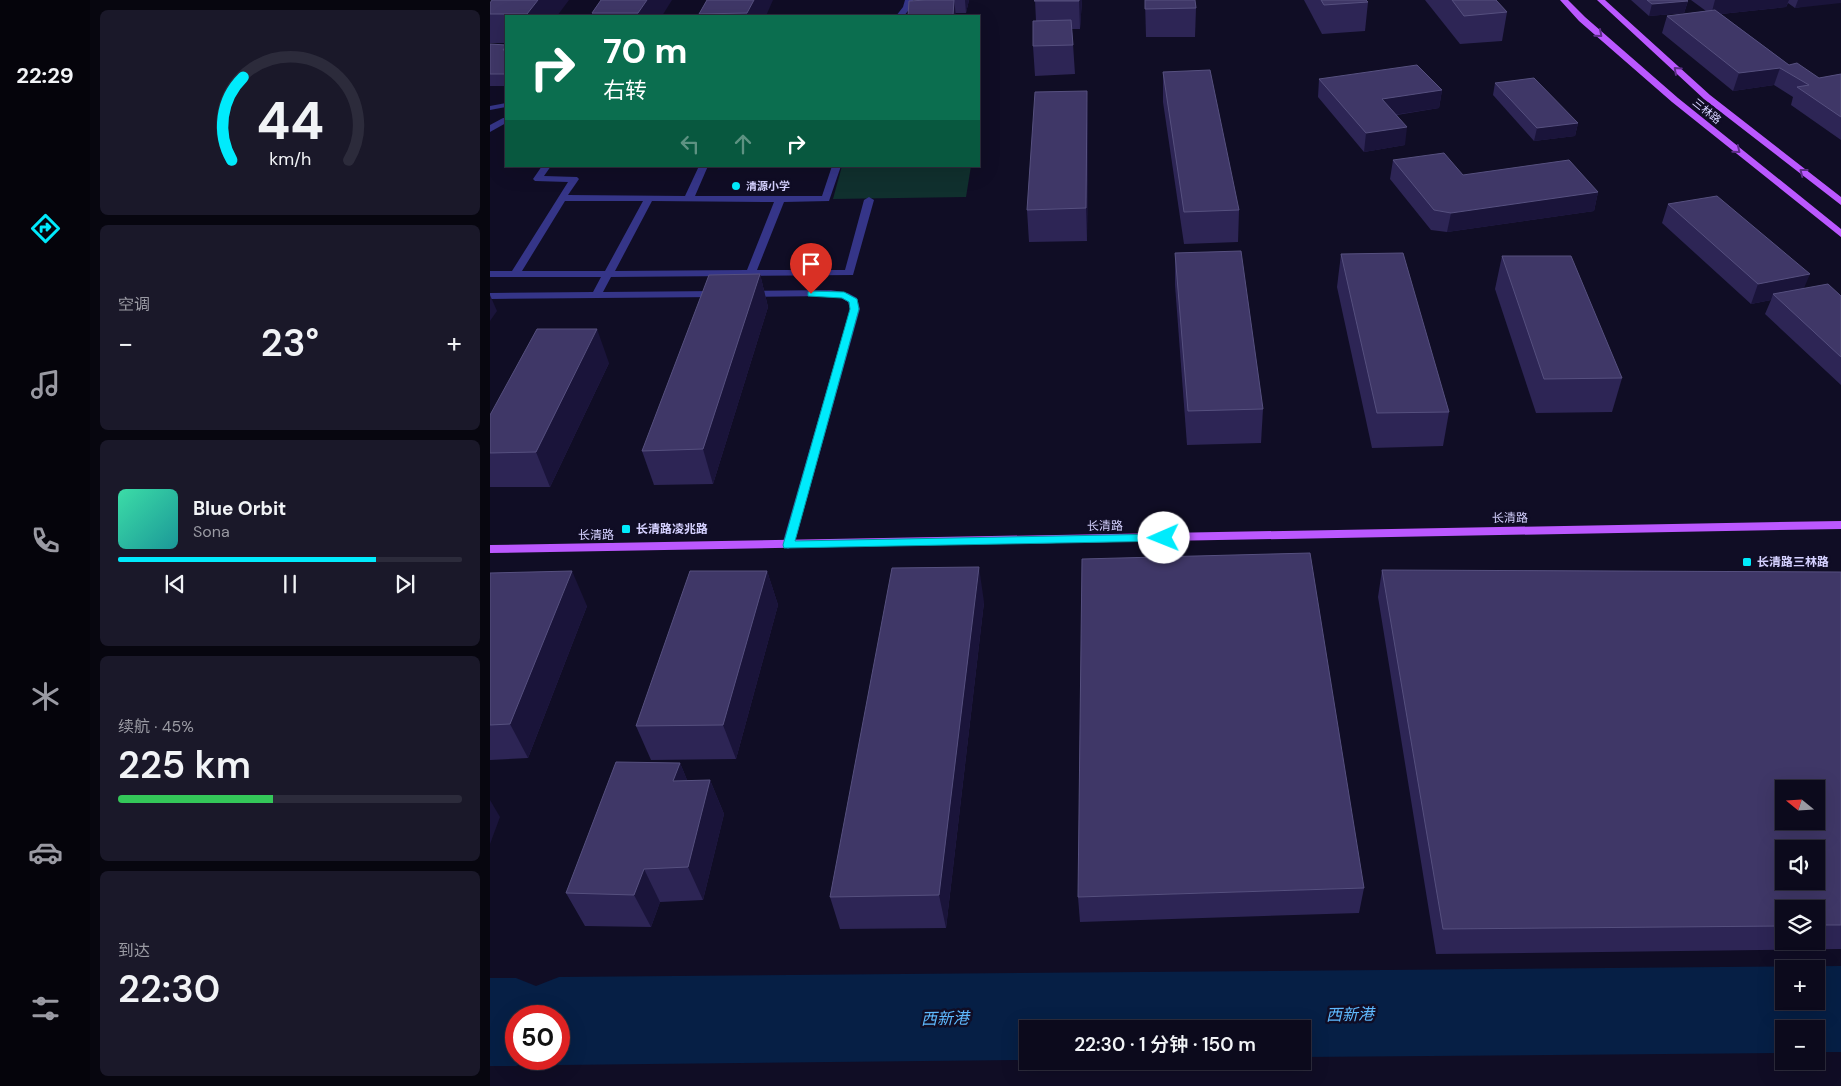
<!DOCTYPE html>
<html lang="zh">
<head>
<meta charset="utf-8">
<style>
  :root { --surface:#0c0a1c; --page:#1a1829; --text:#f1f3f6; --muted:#9a9aa3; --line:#2c2b3b; --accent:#00ebfc }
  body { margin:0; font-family:"DM Sans","Noto Sans SC",sans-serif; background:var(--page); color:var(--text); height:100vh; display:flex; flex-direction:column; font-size:19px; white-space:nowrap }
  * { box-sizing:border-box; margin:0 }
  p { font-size:16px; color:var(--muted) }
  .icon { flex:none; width:28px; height:28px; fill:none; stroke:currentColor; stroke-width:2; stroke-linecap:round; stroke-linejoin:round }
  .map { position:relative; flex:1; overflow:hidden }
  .sheet { display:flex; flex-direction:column; gap:10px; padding:10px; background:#07060f; width:400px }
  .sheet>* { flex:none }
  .guide { position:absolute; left:15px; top:15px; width:475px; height:152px; border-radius:0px; box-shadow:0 5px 20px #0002,0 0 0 1px var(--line); background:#0b6e4f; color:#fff; overflow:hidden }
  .needle { width:32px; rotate:288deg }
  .controls { position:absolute; left:1285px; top:780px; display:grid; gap:10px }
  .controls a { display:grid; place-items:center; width:50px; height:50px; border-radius:0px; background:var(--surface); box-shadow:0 5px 20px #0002,0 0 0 1px var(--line); font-size:25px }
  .speed { position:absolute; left:15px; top:1005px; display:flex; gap:10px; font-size:25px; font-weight:700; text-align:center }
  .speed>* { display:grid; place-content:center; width:65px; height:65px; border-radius:50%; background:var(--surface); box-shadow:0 5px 20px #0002,0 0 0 1px var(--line); line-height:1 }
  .speed .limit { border:8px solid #d22; background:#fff; color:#111 }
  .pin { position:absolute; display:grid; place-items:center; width:42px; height:42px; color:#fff; margin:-51px -21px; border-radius:50% 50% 50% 0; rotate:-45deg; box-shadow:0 0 5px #0007 }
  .pin .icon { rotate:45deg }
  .me { position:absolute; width:55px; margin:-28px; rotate:269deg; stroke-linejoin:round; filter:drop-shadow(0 0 4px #0008) }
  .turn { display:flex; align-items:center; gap:18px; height:105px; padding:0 15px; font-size:22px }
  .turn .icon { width:65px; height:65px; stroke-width:2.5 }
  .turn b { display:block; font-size:35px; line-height:42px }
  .lanes { display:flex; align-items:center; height:48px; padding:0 15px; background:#0003; justify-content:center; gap:25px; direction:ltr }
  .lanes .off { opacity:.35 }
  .big { font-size:38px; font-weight:600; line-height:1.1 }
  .sheet .widget { flex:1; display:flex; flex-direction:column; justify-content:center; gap:8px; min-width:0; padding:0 18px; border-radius:8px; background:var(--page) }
  .sheet .dial { align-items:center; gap:0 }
  .dial svg { height:130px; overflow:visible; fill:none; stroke:var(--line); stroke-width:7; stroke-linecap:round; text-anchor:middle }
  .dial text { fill:var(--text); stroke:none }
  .song { display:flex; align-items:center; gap:15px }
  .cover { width:60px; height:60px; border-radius:8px; background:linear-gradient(135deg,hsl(160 70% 55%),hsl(180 70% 35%)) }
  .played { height:5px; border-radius:2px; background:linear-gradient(90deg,var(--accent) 75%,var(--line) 75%) }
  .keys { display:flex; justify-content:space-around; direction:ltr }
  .heat { display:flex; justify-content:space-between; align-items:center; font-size:28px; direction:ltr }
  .charge { height:8px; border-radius:4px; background:linear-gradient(90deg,#34c759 45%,var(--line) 0) }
  .trip { position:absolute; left:529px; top:1020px; width:292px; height:50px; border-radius:0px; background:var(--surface); box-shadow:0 5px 20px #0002,0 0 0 1px var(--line); font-weight:600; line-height:50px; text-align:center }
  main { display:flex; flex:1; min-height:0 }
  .tabs { display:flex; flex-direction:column; width:90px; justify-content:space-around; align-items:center; background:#05040b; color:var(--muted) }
  .tabs .icon { width:35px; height:35px }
  .tabs .on { color:var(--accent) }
  .tabs b { font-size:22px; color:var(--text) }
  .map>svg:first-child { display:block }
  .green { fill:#10302e }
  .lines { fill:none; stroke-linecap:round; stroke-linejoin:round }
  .river { fill:#061f45; fill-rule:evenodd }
  .minor { fill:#353588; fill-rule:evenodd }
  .major { fill:#bb58ff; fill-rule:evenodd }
  .wall { fill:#2d2555; fill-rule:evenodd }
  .shaded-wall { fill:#1a143a }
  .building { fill:#3f3767; stroke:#56507f; fill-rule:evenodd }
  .oneway { stroke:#5d2f87 }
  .route { fill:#00ebfc; stroke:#0099a4 }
  .poi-dot { fill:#00ebfc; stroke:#100d25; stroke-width:2 }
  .labels { text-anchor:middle; stroke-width:5; stroke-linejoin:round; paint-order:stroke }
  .far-street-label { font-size:11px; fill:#d5d1ff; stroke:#100d25 }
  .far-poi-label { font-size:11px; font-weight:bold; fill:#d5d1ff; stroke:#100d25; text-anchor:start }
  .street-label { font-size:12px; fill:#d5d1ff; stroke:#100d25 }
  .poi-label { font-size:12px; font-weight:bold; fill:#d5d1ff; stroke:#100d25; text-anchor:start }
  .near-water-label { font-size:16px; font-style:italic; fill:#5fbaff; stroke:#100d25 }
</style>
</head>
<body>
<main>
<nav class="tabs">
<b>22:29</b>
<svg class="icon on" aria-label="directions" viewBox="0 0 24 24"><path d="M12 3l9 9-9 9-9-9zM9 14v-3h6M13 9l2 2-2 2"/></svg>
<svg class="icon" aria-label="music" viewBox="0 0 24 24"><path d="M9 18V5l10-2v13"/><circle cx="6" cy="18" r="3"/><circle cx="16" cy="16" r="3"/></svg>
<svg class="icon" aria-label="phone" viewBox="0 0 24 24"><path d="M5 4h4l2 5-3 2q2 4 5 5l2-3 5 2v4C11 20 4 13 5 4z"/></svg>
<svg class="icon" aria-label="climate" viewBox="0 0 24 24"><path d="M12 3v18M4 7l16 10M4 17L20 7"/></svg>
<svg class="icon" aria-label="car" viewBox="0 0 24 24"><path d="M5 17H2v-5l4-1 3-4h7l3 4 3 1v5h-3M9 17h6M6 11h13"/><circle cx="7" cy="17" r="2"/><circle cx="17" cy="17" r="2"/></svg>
<svg class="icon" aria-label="filters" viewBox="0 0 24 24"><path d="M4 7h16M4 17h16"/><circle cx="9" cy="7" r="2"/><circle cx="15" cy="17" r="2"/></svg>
</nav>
<section class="sheet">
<div class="widget dial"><svg viewBox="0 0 100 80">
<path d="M14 69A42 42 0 1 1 86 69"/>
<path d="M14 69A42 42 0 0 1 21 18" stroke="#00ebfc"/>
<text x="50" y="56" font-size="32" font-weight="700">44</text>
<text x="50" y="72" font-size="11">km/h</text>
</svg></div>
<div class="widget"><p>空调</p>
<div class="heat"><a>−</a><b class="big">23°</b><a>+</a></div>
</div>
<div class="widget">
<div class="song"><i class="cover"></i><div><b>Blue Orbit</b><p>Sona</p></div></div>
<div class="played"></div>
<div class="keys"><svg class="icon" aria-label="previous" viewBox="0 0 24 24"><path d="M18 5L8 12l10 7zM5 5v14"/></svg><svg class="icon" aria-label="pause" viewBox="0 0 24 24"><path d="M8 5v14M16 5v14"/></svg><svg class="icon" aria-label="next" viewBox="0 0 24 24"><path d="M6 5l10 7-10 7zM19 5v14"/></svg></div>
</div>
<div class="widget"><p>续航 · 45%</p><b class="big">225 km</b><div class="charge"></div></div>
<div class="widget"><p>到达</p><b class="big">22:30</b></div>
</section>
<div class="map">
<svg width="1351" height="1086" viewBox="0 0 1351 1086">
  <rect width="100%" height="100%" fill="#100d25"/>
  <path class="green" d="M352,166H481L476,197L343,199Z"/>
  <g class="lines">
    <path class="river" d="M1351,966V1052H1326V1029H1294V1053L812,1057V1029H538V1060L69,1065L54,1059H69V1016H26V1059H44L26,1066H0V978H26L46,986L69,977ZM1294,969H1326V1001H1294Z"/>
    <g class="minor">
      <path d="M415,0H423L421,7L414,16H406L413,7Z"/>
      <path d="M16,103V107L0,110V106Z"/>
      <path d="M13,118H16V123L0,132V125Z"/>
      <path d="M52,166H61L54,176L87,177L89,179L78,195L195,196L209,166H218L205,196H332L342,166H351L339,201L294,202L267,270H355L374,200L379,197L384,200L363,275L121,277L113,292L229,291L234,294L229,297L0,299V293L103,292L111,277H0V271H22L78,182L45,181L43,179ZM75,201H153L115,271H32ZM162,201L284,202L257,270L125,271Z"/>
      <path d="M341,290L358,293L367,298L370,309L304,545L298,549L292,545L360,309L358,302L351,298L341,296L259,297L254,294L259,291Z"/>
    </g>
    <g class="major">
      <path d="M1070,0H1078L1095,17L1188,98L1351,229V237L1182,102L1089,21Z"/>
      <path d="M1107,0H1115L1220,95L1351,197V205L1214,99Z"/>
      <path d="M1351,521V529L0,553V545Z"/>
    </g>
  </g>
  <g class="wall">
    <path d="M111,0L172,16H102V13Z"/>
    <path d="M217,0L276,16H210L209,14Z"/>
    <path d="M436,0H479L476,13H465Z"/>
    <path d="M545,0H592L590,29H582L585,74L545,76L543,46L546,21Z"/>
    <path d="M655,0L706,8L705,37H656Z"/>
    <path d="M814,0H876L878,2L875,31L832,34Z"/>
    <path d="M935,0H1006L1017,12L1012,41L970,44Z"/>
    <path d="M1141,0H1196L1198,1L1194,13L1159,16Z"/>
    <path d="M1201,0H1351L1305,8L1298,3L1296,7L1231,14L1299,65L1329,78L1351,74V140L1301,105L1303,97L1284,85L1243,91L1172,33L1177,16L1216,11Z"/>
    <path d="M0,3L67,16H16V43H0Z"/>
    <path d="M0,44L16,45V86H0Z"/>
    <path d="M673,72L749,210L748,242L694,244L673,102Z"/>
    <path d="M829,79L952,90L949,108L907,115L915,145L874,152L828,97Z"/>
    <path d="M1005,83L1088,123L1085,136L1044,141L1003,95Z"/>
    <path d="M598,122L597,241L539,242L537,210Z"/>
    <path d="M903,160L973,175L1108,192L1104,211L957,232L941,230L900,179Z"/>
    <path d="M1178,204L1314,288L1351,296V385L1275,314L1281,300L1261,304L1172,223Z"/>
    <path d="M685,253L773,409L771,443L697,445L685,285Z"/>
    <path d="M851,254L959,412L953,446L882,448L847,287Z"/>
    <path d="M1012,256L1132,378L1122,412L1046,413L1005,289Z"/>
    <path d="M270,274L278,307L223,484L164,485L152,451Z"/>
    <path d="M119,363L60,487H0V415Z"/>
    <path d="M892,570L1351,572V949L946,954L888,597ZM1294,909H1326V941H1294Z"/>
    <path d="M277,571L288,605L246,759L161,760L146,726Z"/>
    <path d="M0,573L97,606L38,758L0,760Z"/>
    <path d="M494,602L456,928L350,929L340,897Z"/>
    <path d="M190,763L197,780H220L234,814L213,900L170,902L161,927L95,926L76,893Z"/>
    <path d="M874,888L869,913L590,922L588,897Z"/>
  </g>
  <g class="shaded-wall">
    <path d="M48,0H79L67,16H38L37,14Z"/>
    <path d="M157,0H182L172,16H149L148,13Z"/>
    <path d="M264,0H283L276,16H258L257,13Z"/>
    <path d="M464,0L466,16H463Z"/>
    <path d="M475,0H479L476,13Z"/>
    <path d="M589,0H592L590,29L589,1Z"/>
    <path d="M1225,0H1299L1296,7L1221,15Z"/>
    <path d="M1308,0H1351V3L1305,8Z"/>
    <path d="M1198,1L1194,13L1159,16L1162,4Z"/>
    <path d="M1290,68L1284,85L1243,91L1249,73Z"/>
    <path d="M952,90L949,108L890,117L892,99Z"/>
    <path d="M597,91L598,122L597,241L596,208Z"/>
    <path d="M1088,123L1085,136L1044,141L1047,128Z"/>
    <path d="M917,127L915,145L874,152L876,133Z"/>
    <path d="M1108,192L1104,211L957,232L961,213Z"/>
    <path d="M270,274L278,307L223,484L213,449Z"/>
    <path d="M1320,274L1312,293L1283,294L1281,300L1261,304L1268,284Z"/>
    <path d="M0,295L7,311L0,321Z"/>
    <path d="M107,329L119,363L60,487L46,452Z"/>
    <path d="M489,567L494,602L456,928L449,895Z"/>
    <path d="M82,571L97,606L38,758L20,724Z"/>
    <path d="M277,571L288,605L246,759L233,725Z"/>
    <path d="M190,763L204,797L183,781Z"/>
    <path d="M220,780L234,814L213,900L198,867Z"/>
    <path d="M0,800L10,817L0,844Z"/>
    <path d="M154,869L170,902L161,927L144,895Z"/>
  </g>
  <g class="building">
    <path d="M2,0H48L37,14H0V3Z"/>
    <path d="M111,0H157L148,13H102Z"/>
    <path d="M217,0H264L257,13L209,14Z"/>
    <path d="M437,0H464L463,16H418L419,1Z"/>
    <path d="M545,0H589V1H544Z"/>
    <path d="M655,0H705L706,8L655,9Z"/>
    <path d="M831,0H876L878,2L834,5Z"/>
    <path d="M962,0H1006L1017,12L974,16Z"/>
    <path d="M1157,0H1196L1198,1L1162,4Z"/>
    <path d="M1225,10L1299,65L1307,63L1329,78L1351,74V117L1307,87L1319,85L1290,68L1249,73L1177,16Z"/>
    <path d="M581,20L583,45L543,46V21Z"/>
    <path d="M0,44L16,45V46L13,50H16V74H0Z"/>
    <path d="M927,65L952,90L892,99L917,127L876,133L829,79Z"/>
    <path d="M720,70L749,210L694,212L673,72Z"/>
    <path d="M1044,78L1088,123L1047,128L1005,83Z"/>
    <path d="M597,91L596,208L537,210L545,92Z"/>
    <path d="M954,153L973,175L1079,160L1108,192L961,213L944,210L903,160Z"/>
    <path d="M1227,196L1320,274L1268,284L1178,204Z"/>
    <path d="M751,251L773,409L698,411L685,253Z"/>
    <path d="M913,253L959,412L887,413L851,254Z"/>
    <path d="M1012,256H1081L1132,378L1054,379Z"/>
    <path d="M270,274L213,449L152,451L219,275Z"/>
    <path d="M1338,284L1351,296V357L1283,294Z"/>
    <path d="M47,329H107L46,452L0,453V415Z"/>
    <path d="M820,553L874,888L588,897L592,559Z"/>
    <path d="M489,567L449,895L340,897L402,568Z"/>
    <path d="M892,570L1351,572V925H1326V909H1294V926L953,929ZM1294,789H1326V821H1294ZM1294,849H1326V881H1294Z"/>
    <path d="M82,571L20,724L0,725V573Z"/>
    <path d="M200,571H277L233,725L146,726Z"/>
    <path d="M126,762L190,763L183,781L220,780L198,867L154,869L144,895L76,893Z"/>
  </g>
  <defs><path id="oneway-chevron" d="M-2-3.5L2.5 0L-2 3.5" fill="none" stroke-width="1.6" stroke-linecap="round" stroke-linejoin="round" transform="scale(1.25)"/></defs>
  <g class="oneway">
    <use href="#oneway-chevron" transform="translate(1109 34) rotate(41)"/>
    <use href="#oneway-chevron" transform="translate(1187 70) rotate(-138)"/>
    <use href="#oneway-chevron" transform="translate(1247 150) rotate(39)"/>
    <use href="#oneway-chevron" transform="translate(1313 172) rotate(-142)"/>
  </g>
  <path class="route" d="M321,291L354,292L367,299L369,309L305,541L674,534L679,538L678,541L294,548L293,545L360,309L359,302L352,298L318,296V292Z"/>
  <g class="poi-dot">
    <circle cx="246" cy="186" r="5"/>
    <rect x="131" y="524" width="10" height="10" rx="2.5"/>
    <rect x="1252" y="557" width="10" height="10" rx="2.5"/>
  </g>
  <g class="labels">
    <g class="far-street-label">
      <text transform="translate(1217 111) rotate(39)" y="4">三林路</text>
    </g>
    <g class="far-poi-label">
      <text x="256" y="190">清源小学</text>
    </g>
    <g class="street-label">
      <text transform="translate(1020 518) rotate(-1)" y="4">长清路</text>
      <text transform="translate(615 526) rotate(-1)" y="4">长清路</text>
      <text x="106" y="539">长清路</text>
    </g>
    <g class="poi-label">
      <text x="146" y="533">长清路凌兆路</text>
      <text x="1267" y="566">长清路三林路</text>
    </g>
    <g class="near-water-label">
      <text transform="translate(860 1014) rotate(-1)" y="6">西新港</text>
      <text transform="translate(455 1018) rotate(-1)" y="6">西新港</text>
    </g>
  </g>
</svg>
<div class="controls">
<a><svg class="needle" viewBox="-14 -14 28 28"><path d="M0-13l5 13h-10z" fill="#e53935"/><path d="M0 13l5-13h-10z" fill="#9a9aa3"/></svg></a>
<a><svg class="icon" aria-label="sound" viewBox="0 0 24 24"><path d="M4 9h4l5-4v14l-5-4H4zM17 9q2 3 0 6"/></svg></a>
<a><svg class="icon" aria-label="layers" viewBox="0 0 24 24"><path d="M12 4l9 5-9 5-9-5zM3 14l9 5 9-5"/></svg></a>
<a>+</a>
<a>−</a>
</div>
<div class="speed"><div class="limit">50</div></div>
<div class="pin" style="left:321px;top:294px;background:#d93025"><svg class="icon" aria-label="arrive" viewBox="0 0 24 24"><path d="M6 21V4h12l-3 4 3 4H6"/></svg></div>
<svg class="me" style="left:674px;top:538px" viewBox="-20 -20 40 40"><circle r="19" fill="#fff"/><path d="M0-13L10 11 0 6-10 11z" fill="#00ebfc"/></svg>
<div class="trip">22:30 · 1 分钟 · 150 m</div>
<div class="guide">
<div class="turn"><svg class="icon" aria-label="right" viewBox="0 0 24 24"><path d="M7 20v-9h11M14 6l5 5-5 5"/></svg><div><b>70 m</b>右转</div></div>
<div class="lanes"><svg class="icon off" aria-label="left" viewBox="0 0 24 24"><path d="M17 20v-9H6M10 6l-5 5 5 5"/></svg><svg class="icon off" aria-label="ahead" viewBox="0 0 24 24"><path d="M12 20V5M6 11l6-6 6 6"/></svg><svg class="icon" aria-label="right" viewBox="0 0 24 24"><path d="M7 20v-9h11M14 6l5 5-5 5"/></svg></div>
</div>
</div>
</main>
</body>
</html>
